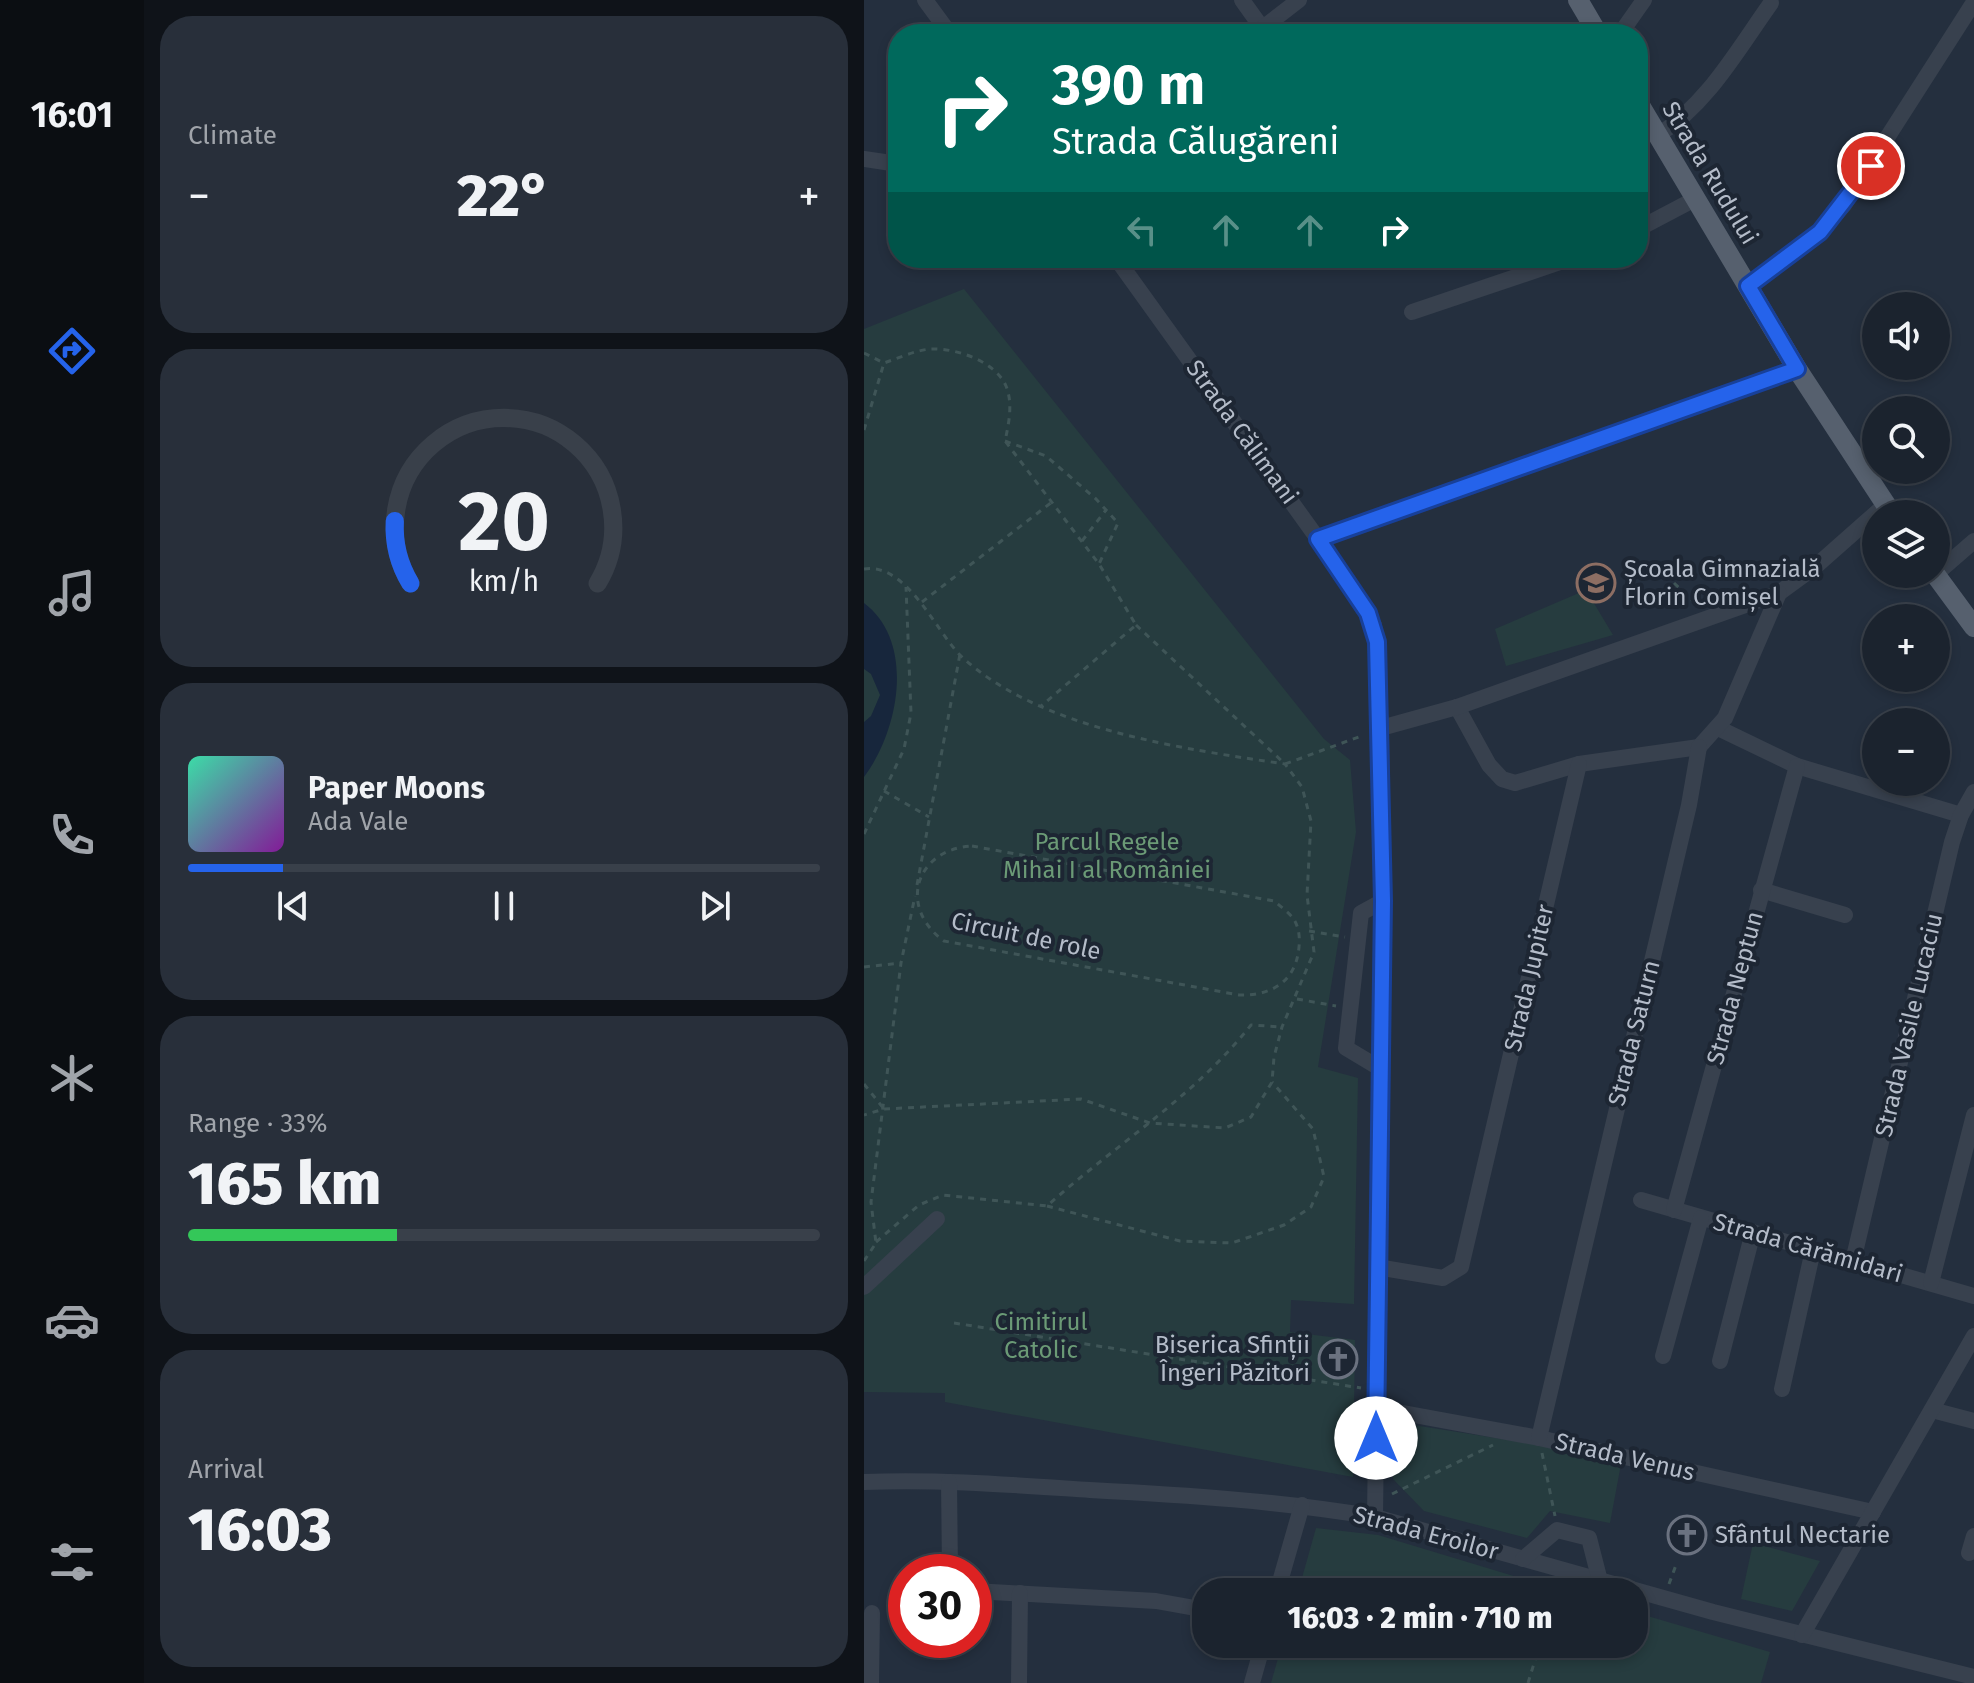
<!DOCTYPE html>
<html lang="en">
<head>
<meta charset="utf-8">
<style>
  :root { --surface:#1b232e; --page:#282f3a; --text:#f1f3f6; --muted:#a0a4aa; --line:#39404a; --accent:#2563eb }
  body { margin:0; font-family:"Fira Sans",sans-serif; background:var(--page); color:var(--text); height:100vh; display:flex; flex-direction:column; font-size:30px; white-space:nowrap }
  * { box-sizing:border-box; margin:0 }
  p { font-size:26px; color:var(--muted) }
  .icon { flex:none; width:44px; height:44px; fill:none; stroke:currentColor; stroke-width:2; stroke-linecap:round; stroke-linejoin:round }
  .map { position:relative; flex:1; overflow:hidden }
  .drawer { display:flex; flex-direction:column; gap:16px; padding:16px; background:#0f1319; width:720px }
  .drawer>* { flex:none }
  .guide { position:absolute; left:24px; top:24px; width:760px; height:244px; border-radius:32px; box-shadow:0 4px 12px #0003,0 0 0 2px var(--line); background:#00695c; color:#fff; overflow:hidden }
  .controls { position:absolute; left:998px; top:292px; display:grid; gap:16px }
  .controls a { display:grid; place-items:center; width:88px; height:88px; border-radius:50%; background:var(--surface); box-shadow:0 4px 12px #0003,0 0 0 2px var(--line); font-size:40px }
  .speed { position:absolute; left:24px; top:1554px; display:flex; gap:16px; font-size:40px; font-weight:700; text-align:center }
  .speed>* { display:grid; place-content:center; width:104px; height:104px; border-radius:50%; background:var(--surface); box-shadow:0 4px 12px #0003,0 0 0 2px var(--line); line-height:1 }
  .speed .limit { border:12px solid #d22; background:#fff; color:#111 }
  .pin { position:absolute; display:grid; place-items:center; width:68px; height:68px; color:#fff; margin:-34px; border:4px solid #fff; border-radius:50%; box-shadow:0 2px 8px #0007 }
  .me { position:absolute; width:88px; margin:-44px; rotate:0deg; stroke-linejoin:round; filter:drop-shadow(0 0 6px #0008) }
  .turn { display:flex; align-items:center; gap:28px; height:168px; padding:0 32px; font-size:36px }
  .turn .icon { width:104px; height:104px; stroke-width:2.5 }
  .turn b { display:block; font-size:56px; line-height:68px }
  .lanes { display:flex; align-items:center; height:76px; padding:0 32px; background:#0003; justify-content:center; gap:40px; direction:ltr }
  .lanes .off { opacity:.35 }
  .big { font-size:60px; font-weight:800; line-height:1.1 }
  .drawer .card { flex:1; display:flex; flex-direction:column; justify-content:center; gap:12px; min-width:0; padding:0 28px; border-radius:32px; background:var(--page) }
  .drawer .dial { align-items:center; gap:0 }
  .dial svg { height:208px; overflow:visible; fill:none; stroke:var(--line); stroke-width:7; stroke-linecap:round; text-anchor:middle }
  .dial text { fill:var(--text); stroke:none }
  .song { display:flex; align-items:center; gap:24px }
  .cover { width:96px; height:96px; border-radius:12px; background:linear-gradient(135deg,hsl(160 70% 55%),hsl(290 70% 35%)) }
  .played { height:8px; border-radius:4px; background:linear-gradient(90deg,var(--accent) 15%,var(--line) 15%) }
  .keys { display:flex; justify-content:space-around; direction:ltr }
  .heat { display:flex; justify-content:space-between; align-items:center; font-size:44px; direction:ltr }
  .charge { height:12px; border-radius:6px; background:linear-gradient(90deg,#34c759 33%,var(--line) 0) }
  .trip { position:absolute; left:328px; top:1578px; width:456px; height:80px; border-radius:32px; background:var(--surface); box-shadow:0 4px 12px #0003,0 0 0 2px var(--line); font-weight:800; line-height:80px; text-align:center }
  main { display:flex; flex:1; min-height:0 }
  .tab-bar { display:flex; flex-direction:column; width:144px; justify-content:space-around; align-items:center; background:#0b0e12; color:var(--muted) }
  .tab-bar .icon { width:56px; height:56px }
  .tab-bar .current { color:var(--accent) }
  .tab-bar b { font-size:36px; color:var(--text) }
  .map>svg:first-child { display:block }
  .green { fill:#263c3f }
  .water { fill:#17263c }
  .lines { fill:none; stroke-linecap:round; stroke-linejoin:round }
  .path { stroke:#3f5557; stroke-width:3; stroke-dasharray:6 6; stroke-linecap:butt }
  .minor { stroke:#38414e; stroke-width:16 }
  .major { stroke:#56606e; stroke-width:20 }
  .route-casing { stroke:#184099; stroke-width:20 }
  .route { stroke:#2563eb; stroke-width:14 }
  .labels { text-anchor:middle; stroke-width:8; stroke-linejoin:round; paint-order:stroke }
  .street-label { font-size:24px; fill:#b4bcc9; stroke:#1d2633 }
  .poi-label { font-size:24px; fill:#b4bcc9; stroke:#1d2633; text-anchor:start }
  .park-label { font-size:24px; fill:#6b9a76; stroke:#1d2633 }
</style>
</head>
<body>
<main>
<nav class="tab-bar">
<b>16:01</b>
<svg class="icon current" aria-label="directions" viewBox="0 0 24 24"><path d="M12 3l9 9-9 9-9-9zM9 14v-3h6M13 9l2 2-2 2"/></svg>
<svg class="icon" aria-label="music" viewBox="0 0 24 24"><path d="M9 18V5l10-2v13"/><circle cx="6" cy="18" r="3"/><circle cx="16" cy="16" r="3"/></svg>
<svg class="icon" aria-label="phone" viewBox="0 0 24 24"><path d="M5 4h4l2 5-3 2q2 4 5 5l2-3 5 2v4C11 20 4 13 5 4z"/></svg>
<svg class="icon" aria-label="climate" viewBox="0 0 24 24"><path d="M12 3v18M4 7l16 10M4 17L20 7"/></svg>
<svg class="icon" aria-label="car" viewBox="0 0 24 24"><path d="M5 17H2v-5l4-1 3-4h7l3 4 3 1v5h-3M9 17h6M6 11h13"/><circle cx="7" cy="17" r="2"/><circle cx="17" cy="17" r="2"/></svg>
<svg class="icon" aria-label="filters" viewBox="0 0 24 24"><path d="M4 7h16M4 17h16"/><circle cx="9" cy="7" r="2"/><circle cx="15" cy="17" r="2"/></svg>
</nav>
<section class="drawer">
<div class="card"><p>Climate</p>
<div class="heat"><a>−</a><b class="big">22°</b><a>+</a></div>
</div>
<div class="card dial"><svg viewBox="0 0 100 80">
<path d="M14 69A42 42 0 1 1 86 69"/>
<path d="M14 69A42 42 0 0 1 8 45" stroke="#2563eb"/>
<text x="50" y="56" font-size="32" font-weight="700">20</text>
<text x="50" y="72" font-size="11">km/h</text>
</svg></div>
<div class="card">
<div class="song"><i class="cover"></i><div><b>Paper Moons</b><p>Ada Vale</p></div></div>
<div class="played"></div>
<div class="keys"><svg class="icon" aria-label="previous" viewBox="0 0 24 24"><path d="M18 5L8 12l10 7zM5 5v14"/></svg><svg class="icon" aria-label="pause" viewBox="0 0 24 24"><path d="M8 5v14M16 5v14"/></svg><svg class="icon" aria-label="next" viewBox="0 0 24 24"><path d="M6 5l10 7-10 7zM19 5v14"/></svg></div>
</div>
<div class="card"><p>Range · 33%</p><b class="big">165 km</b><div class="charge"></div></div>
<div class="card"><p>Arrival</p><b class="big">16:03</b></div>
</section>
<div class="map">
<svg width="1110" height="1683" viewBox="0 0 1110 1683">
  <rect width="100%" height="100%" fill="#242f3e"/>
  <g class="green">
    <path d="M100,289L460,739L486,760L492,832L454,1067L494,1078L490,1304L427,1300L426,1332L491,1340L489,1477L81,1402V1393L0,1392V329Z"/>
    <path d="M722,590L749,635L642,666L631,629Z"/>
    <path d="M530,1422L754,1457L757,1464L746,1523L686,1511L663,1538L560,1511L529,1479Z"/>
    <path d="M452,1528L514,1535L703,1592H434Z"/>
    <path d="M889,1543L956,1561L928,1611L877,1599Z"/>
    <path d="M770,1612L906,1652L897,1683H407L418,1644H770Z"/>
  </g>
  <path class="water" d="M0,603C52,642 35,731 0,777V722L7,716L16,695L7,674L0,669Z"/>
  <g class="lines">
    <g class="path">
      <path d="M0,353L20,363C35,358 52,350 67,349C92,348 131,361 142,386C149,403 145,423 141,441L235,564L272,625L176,707"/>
      <path d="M0,430L20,363"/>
      <path d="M141,441L182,456L232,499L254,523L235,564"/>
      <path d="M218,541L242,510"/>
      <path d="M0,569C42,562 72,631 96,655C173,729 320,749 421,764L438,787L447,821L443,895L450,952L418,1027L410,1057L408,1082L387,1117L361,1128L286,1123L217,1099L20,1109L0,1115"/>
      <path d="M810,583L834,606"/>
      <path d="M58,602L188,502"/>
      <path d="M272,625L421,764L500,735"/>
      <path d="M20,791L65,817"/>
      <path d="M0,834L40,749L47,713L42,587"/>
      <path d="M108,846L410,901C416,906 424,912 429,918C435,927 436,937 435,947C432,982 407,996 375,995L80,941C33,907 52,849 108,846Z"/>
      <path d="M53,885L96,654"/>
      <path d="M445,931L481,937"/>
      <path d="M0,967L37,963"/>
      <path d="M433,999L472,1006"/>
      <path d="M0,1084L20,1109"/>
      <path d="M183,1206L316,1241L368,1243L420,1225L447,1207L460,1177L449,1129L408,1082"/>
      <path d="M12,1242L55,1205L79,1195L183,1206C251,1145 330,1097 387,1025L418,1027"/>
      <path d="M0,1261L12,1243L7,1202L37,963L51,896"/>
      <path d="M90,1323L497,1388"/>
      <path d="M678,1453L691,1516"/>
      <path d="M528,1494L629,1445"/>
      <path d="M805,1584L812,1565"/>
      <path d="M664,1683L676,1644"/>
    </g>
    <g class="minor">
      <path d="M61,0L86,34"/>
      <path d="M378,0L398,28"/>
      <path d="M391,34L435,0"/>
      <path d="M756,34L780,0"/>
      <path d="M794,135C843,105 874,49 907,3"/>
      <path d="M0,159L34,164"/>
      <path d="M774,229L831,199"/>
      <path d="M252,258L454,539L510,625L517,728L519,901L511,1517"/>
      <path d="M884,286L956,232L980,205L1110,2"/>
      <path d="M548,312L708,258"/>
      <path d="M454,539L933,369"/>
      <path d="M1072,574L1110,541"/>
      <path d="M593,707L625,765L638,779L651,783L715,764L835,747"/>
      <path d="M517,728L593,707L915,593L952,566L1021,505"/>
      <path d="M854,728L933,766L1097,815"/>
      <path d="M835,747L861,718L915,593"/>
      <path d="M897,890L981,915"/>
      <path d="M517,1069L482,1048L497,913L519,901"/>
      <path d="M777,1200L1110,1296"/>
      <path d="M810,1210L933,766"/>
      <path d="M989,1261L1088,842L1097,815L1110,792"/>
      <path d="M513,1267L579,1278L597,1267L715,764"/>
      <path d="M1067,1283L1110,1115"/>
      <path d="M0,1287L73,1219"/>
      <path d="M799,1356L837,1218"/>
      <path d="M856,1361L889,1232"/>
      <path d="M918,1389L949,1250"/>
      <path d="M512,1408L675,1438L1009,1512"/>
      <path d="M1068,1410L1110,1421"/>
      <path d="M675,1438L825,805L835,747"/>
      <path d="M0,1482C75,1479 150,1485 226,1490C321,1495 417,1501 511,1517L849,1612L1110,1677"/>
      <path d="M85,1482L86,1572"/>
      <path d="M1105,1553L1110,1536"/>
      <path d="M659,1559L693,1530L725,1538L736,1581"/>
      <path d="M110,1591L292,1601L342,1610"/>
      <path d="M413,1592L438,1505"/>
      <path d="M938,1635L1110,1336"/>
      <path d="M7,1683L8,1613"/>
      <path d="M155,1683L156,1593"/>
      <path d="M388,1683L399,1644"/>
    </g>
    <g class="major">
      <path d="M714,0L734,34"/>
      <path d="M774,102L933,369L1028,514"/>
      <path d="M1071,574L1110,627"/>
    </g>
  </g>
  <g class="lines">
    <defs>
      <path id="route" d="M512,1438L519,901L513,642L504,613L454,539L933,369L884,286L956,232L1007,166"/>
    </defs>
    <use href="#route" class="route-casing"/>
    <use href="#route" class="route"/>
  </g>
  <defs>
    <symbol id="school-ring" viewBox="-11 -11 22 22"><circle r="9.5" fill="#1d2633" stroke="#8d6e63" stroke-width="1.5"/><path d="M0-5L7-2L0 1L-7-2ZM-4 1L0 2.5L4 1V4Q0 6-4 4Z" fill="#8d6e63"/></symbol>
    <symbol id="church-ring" viewBox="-11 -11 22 22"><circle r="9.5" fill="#1d2633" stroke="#6b7280" stroke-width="1.5"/><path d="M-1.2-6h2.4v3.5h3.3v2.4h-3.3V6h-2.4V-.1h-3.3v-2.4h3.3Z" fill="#6b7280"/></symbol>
  </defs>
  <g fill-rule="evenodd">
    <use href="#school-ring" x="710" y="561" width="44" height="44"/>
    <use href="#church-ring" x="452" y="1337" width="44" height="44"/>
    <use href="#church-ring" x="801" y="1513" width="44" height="44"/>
  </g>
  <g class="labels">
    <g class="street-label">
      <text transform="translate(846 173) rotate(59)" y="8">Strada Rudului</text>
      <text transform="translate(378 432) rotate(54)" y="8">Strada Călimani</text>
      <text transform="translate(162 936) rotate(12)" y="8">Circuit de role</text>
      <text transform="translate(665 978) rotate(-77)" y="8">Strada Jupiter</text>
      <text transform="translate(871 988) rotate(-75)" y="8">Strada Neptun</text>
      <text transform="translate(1045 1025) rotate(-77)" y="8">Strada Vasile Lucaciu</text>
      <text transform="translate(770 1033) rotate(-76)" y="8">Strada Saturn</text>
      <text transform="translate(944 1248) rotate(16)" y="8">Strada Cărămidari</text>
      <text transform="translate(761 1457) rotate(13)" y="8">Strada Venus</text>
      <text transform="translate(562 1533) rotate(15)" y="8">Strada Eroilor</text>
    </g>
    <g class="poi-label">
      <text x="760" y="577">Școala Gimnazială<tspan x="760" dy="28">Florin Comișel</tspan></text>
      <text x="446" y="1353" text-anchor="end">Biserica Sfinții<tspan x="446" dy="28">Îngeri Păzitori</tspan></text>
      <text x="851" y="1543">Sfântul Nectarie</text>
    </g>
    <g class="park-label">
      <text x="243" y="850">Parcul Regele<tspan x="243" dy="28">Mihai I al României</tspan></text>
      <text x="177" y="1330">Cimitirul<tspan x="177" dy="28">Catolic</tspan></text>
    </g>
  </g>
</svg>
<div class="controls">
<a><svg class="icon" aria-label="sound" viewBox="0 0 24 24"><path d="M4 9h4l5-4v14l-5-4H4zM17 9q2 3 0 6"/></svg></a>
<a><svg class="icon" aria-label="search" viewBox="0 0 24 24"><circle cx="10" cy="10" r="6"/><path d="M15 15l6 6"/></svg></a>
<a><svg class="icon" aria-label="layers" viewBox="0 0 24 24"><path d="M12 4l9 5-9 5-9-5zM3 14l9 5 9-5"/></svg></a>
<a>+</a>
<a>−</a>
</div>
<div class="speed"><div class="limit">30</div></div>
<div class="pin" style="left:1007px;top:166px;background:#d93025"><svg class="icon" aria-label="arrive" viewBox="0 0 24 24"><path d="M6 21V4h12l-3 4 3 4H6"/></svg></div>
<svg class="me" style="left:512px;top:1438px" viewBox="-20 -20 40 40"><circle r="19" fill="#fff"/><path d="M0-13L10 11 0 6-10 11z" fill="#2563eb"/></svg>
<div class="trip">16:03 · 2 min · 710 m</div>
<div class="guide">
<div class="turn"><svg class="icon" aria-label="right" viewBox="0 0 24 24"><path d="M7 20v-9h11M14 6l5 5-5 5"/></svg><div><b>390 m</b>Strada Călugăreni</div></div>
<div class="lanes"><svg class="icon off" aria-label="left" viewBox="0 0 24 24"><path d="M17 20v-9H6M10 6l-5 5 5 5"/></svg><svg class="icon off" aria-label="ahead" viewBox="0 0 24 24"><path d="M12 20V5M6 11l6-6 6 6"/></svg><svg class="icon off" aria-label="ahead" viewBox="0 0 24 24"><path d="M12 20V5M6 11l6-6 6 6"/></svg><svg class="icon" aria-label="right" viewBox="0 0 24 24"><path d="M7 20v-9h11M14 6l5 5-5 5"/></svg></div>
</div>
</div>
</main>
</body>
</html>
